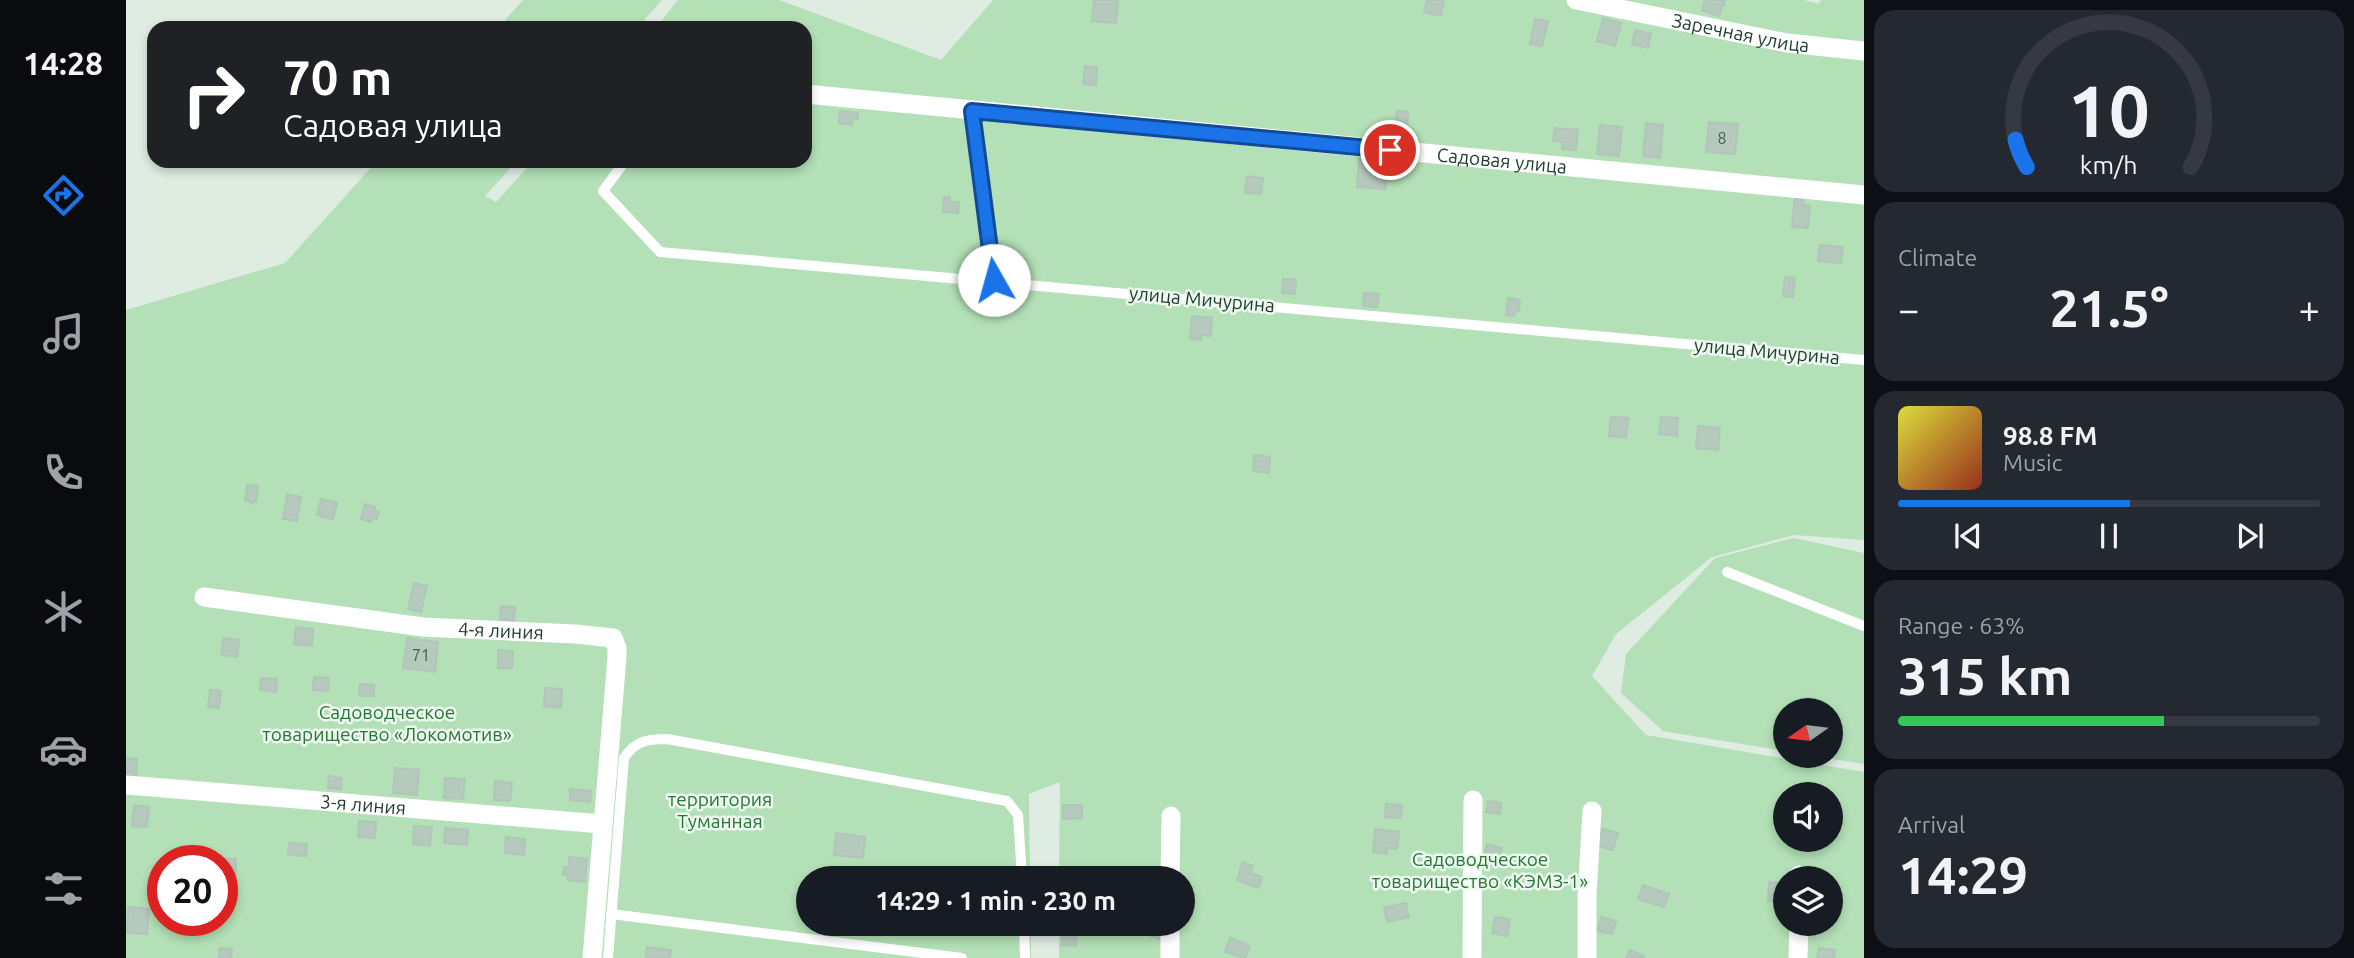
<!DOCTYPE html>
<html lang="en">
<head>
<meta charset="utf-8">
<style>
  :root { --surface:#171b24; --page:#242831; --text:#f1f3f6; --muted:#9ea1a6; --line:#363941; --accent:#1a73e8 }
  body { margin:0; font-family:Ubuntu,sans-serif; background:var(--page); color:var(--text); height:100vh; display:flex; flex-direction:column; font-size:26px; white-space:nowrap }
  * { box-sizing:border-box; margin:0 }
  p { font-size:23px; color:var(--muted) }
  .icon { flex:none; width:38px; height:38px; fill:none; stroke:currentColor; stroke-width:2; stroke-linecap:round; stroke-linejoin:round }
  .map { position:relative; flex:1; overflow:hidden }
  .sheet { display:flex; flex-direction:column; gap:10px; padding:10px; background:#0d0f14; width:490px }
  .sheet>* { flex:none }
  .guide { position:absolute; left:21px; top:21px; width:665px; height:147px; border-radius:21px; box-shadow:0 4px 10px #0003; background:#202124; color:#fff; overflow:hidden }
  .needle { width:46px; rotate:256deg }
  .buttons { position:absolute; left:1647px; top:698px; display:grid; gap:14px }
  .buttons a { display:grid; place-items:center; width:70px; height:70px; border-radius:50%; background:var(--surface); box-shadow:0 4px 10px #0003; font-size:35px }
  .speed { position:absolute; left:21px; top:845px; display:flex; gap:14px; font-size:35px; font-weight:700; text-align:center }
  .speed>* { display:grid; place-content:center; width:91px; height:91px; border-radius:50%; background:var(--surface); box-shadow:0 4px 10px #0003; line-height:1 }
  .speed .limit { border:10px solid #d22; background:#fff; color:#111 }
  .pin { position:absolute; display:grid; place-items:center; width:60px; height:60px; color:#fff; margin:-30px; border:4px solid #fff; border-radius:50%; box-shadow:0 2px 7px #0007 }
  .me { position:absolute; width:77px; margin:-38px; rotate:353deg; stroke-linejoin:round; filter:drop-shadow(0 0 5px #0008) }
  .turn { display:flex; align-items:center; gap:24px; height:147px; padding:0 21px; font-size:32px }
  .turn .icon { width:91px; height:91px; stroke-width:2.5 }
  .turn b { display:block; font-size:49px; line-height:60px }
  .big { font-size:52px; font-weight:700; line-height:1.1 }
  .sheet .card { flex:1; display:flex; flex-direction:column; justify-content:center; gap:10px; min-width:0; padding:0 24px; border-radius:21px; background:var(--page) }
  .sheet .dial { align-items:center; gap:0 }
  .dial svg { height:182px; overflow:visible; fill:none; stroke:var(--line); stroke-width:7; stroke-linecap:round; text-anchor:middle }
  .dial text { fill:var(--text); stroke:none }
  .song { display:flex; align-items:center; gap:21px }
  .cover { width:84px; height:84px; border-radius:10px; background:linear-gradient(135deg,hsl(60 70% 55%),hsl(10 70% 35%)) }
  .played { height:7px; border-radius:4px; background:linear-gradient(90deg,var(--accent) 55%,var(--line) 55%) }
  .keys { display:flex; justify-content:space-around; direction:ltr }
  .heat { display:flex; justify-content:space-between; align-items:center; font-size:38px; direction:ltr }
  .charge { height:10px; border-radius:5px; background:linear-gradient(90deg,#34c759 63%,var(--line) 0) }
  .trip { position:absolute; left:670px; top:866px; width:399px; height:70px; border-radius:35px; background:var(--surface); box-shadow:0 4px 10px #0003; font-weight:700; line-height:70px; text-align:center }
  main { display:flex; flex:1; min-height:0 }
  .menu { display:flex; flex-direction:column; width:126px; justify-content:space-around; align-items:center; background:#090b0e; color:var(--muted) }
  .menu .icon { width:49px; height:49px }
  .menu .selected { color:var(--accent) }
  .menu b { font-size:32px; color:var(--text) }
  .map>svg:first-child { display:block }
  .green { fill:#b3e0b6; fill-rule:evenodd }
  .building { fill:#b6c9bd; stroke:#afc6b8; stroke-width:2 }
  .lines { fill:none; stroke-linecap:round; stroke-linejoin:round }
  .service { stroke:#fff; stroke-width:10 }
  .minor { stroke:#fff; stroke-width:19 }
  .route-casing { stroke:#114b97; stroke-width:18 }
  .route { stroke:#1a73e8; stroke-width:12 }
  .labels { text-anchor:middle; stroke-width:5; stroke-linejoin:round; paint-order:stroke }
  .number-label { font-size:16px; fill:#436052 }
  .street-label { font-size:19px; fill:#1d3d2e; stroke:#eef8f1 }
  .park-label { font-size:19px; fill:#237832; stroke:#eef8f1 }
</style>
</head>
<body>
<main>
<nav class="menu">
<b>14:28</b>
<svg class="icon selected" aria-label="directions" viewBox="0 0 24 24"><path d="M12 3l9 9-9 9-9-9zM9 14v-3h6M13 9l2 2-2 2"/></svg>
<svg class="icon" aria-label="music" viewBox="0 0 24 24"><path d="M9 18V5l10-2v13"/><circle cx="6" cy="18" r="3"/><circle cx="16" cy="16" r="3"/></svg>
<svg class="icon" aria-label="phone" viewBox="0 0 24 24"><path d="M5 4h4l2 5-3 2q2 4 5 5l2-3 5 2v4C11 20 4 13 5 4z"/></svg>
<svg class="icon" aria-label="climate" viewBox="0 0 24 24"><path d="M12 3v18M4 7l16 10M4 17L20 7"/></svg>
<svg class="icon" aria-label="car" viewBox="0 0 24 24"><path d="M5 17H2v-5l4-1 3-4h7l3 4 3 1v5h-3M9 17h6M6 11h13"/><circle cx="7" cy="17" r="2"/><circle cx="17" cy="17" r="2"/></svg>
<svg class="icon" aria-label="filters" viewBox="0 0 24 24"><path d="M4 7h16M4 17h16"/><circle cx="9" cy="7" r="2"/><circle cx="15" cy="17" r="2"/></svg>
</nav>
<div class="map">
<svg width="1738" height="958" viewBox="0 0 1738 958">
  <rect width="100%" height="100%" fill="#deece2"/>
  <g class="green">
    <path d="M397,0H536L511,28H372Z"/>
    <path d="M552,0H653L815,60L867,0H1678L1692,4L1695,0H1738V540L1668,535L1586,557L1490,634L1466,676L1520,735L1738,772V958H933V924H1057V878H933L934,782L903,794L904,878H682V924H905V958H0V310L159,263L251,161H391L359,196L370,202L407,161H679V28H530ZM1659,794H1704V840H1659ZM37,861H96V920H37ZM1659,878H1704V924H1659Z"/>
    <path d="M1668,538L1738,553V764L1689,756H1704V710H1659V751L1537,731L1495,693L1500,654L1589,558Z"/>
  </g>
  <g class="building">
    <path d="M968,0H992L990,23L966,21Z"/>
    <path d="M1301,0H1318L1315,16L1298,12Z"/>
    <path d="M1579,0H1599L1593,16L1576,10Z"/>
    <path d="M1477,18L1495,23L1489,46L1471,41Z"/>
    <path d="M1409,19L1422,21L1416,46L1404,44Z"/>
    <path d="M1509,30L1525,34L1522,48L1506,44Z"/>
    <path d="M959,66L971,67L970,85L957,84Z"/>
    <path d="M714,111L732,113V119L727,118L726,125L713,123Z"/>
    <path d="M1271,111L1282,112L1281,128L1270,127Z"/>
    <path d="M1583,122L1612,124L1609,154L1580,152Z"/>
    <path d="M679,123L685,124L684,137L679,136Z"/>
    <path d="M1520,123L1537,125L1534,158L1517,156Z"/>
    <path d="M1474,125L1496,127L1493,156L1471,154Z"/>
    <path d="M1429,128L1452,130L1450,150L1436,149L1437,142L1427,141Z"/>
    <path d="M1233,159L1262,162L1259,189L1231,187Z"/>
    <path d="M1121,176L1137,178L1135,194L1119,193Z"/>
    <path d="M1669,196L1678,197L1677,205L1684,206L1682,228L1666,227Z"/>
    <path d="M818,197H824V202H833L832,213L817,212Z"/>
    <path d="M1694,245L1717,247L1715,263L1692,261Z"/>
    <path d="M1659,277L1669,278L1667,297L1657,296Z"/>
    <path d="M1157,279L1170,280L1169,294L1156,293Z"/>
    <path d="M1238,293L1253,294L1251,307L1237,306Z"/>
    <path d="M1382,298L1394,300L1393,311H1389L1388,316L1380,315Z"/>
    <path d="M1066,316L1086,318L1085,336L1075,335V340L1064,339Z"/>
    <path d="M1485,417L1502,418L1500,438L1483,436Z"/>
    <path d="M1535,417L1552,418L1551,436L1533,434Z"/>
    <path d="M1572,426L1594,428L1592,450L1570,448Z"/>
    <path d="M1128,455L1144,457L1143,473L1127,471Z"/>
    <path d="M121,485L132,486L130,502L127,501V504L119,500Z"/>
    <path d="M161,494L175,497L171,521L157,519Z"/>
    <path d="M195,499L211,503L207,519L191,515Z"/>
    <path d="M239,504L249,507V511L253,512L251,519L247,518L245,522L235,519Z"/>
    <path d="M288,583L301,586L295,612L282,609Z"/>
    <path d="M375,606L389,607L388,621L374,620Z"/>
    <path d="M170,627L187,629L186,646L168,644Z"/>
    <path d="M98,638L113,640L111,657L95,655Z"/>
    <path d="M281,638L312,642L309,672L277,668Z"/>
    <path d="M372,650L387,651L386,668H372Z"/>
    <path d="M188,677L203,678L202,691L187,690Z"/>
    <path d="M135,678L151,679L150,692L134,690Z"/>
    <path d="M234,684L248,685V696H233Z"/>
    <path d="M419,688L436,689L435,708L418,706Z"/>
    <path d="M84,690L95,691L93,708L82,707Z"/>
    <path d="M0,758L11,759L10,778L0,777Z"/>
    <path d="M269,768L293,770L291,795L267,793Z"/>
    <path d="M203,776L216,778L215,789L202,788Z"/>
    <path d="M319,778L339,779L337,799L318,798Z"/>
    <path d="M369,781L386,783L384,801L368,800Z"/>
    <path d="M444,789L465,791L464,802L444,800Z"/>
    <path d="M1362,801L1375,803L1374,814L1360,812Z"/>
    <path d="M1260,804L1276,805L1275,818L1259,817Z"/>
    <path d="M8,805L23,807L21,827L6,826Z"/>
    <path d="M937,805H956V818L937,819Z"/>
    <path d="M233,821L250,822L249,838L232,837Z"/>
    <path d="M288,826L306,827L304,846L287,844Z"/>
    <path d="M319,828L342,830L341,845L318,843Z"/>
    <path d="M1249,829L1273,832L1271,849L1261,848V854L1247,852Z"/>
    <path d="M1476,829L1492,833L1487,850L1472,846Z"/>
    <path d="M710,833L739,837L737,858L708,855Z"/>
    <path d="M380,837L399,839L398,855L379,853Z"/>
    <path d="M163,843L181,844L180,856L162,855Z"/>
    <path d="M1361,844L1376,848L1373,860L1358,856Z"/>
    <path d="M443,857L461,859L459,882L442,880V876L437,875L438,867H443Z"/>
    <path d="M97,859H110L109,891L96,890Z"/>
    <path d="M1117,862L1127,866L1124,873L1136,877L1132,888L1111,880Z"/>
    <path d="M1643,882L1659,883V902L1642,901Z"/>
    <path d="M1517,885L1543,894L1538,907L1512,899Z"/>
    <path d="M1280,903L1283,917L1261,922L1258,908Z"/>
    <path d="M2,907L23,909L21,934L1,933Z"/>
    <path d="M1369,917L1384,919L1381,936L1366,933Z"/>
    <path d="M1475,917L1490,921L1486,934L1471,931Z"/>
    <path d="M787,924H809L808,933L786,930Z"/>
    <path d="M1026,925L1039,930L1036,940L1022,935Z"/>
    <path d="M937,931L951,932L950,946L936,945Z"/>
    <path d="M1104,938L1124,946L1119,958L1099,952Z"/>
    <path d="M521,947L545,950L544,958H520Z"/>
    <path d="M94,948L106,949L105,958H93Z"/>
    <path d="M1693,948L1709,950L1708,958H1691Z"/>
    <path d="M1503,950L1518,956L1517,958H1500Z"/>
  </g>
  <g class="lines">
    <g class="service">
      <path d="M846,111L868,280"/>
      <path d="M499,161L477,191L534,252L1738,360"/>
      <path d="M1601,572L1738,626"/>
      <path d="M485,914L836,958"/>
      <path d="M898,924L899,958"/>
      <path d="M482,958L498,758C509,741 521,739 541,739L881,801L892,815L896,878"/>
    </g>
    <g class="minor">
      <path id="s1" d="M1450,0L1661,43L1738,51"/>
      <path id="s2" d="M679,94L1738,195"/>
      <path id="s3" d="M78,597L297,627L449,634L487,638L491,648V657L466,958"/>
      <path id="s4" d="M0,785L476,824"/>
      <path d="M1044,878L1045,816"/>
      <path d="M1673,878V875"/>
      <path d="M1044,958V924"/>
      <path d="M1346,958L1347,800"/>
      <path d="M1461,958V895L1466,811"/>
      <path d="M1672,958L1673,924"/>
    </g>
  </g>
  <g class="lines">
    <defs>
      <path id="route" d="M868,280L846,111L1264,150"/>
    </defs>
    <use href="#route" class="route-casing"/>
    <use href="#route" class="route"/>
  </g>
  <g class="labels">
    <g class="number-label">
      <text x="1596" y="144">8</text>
      <text x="295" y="661">71</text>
    </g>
    <g class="street-label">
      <text dy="7" stroke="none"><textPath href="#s1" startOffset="168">Заречная улица</textPath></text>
      <text dy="7" stroke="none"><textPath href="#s2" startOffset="700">Садовая улица</textPath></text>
      <text transform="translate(1076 299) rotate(5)" y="7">улица Мичурина</text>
      <text transform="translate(1641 351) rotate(5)" y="7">улица Мичурина</text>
      <text dy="7" stroke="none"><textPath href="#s3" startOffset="299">4-я линия</textPath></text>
      <text dy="7" stroke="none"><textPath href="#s4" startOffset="238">3-я линия</textPath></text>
    </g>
    <g class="park-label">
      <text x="261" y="719">Садоводческое<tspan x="261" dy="22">товарищество «Локомотив»</tspan></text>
      <text x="594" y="806">территория<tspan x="594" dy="22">Туманная</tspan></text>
      <text x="1354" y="866">Садоводческое<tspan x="1354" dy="22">товарищество «КЭМЗ-1»</tspan></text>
    </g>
  </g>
</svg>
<div class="buttons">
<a><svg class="needle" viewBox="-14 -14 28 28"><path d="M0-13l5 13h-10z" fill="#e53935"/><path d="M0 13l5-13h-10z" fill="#9ea1a6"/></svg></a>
<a><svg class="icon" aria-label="sound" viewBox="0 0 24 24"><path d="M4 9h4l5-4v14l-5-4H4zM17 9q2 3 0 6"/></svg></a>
<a><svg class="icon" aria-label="layers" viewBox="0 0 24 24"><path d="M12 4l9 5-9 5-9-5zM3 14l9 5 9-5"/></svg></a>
</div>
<div class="speed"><div class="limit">20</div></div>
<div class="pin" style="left:1264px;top:150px;background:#d93025"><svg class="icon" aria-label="arrive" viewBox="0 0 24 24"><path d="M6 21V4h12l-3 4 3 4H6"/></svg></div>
<svg class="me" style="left:868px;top:280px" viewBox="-20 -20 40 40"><circle r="19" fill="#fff"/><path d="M0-13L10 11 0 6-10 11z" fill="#1a73e8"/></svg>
<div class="trip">14:29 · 1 min · 230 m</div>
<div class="guide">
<div class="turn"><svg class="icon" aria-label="right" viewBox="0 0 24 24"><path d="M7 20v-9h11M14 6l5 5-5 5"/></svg><div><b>70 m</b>Садовая улица</div></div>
</div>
</div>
<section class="sheet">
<div class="card dial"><svg viewBox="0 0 100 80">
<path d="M14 69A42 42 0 1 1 86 69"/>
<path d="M14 69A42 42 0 0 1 9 57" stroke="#1a73e8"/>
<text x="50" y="56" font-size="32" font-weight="700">10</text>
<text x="50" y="72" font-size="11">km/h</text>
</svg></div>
<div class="card"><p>Climate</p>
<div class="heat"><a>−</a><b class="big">21.5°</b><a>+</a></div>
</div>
<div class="card">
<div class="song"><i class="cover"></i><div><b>98.8 FM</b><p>Music</p></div></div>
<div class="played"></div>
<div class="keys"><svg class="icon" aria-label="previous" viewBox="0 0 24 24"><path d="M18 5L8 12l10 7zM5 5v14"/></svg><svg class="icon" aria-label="pause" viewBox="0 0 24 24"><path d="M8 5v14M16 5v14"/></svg><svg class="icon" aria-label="next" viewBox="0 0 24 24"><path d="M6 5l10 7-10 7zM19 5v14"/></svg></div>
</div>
<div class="card"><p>Range · 63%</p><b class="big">315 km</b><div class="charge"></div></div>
<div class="card"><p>Arrival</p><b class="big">14:29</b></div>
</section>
</main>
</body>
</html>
